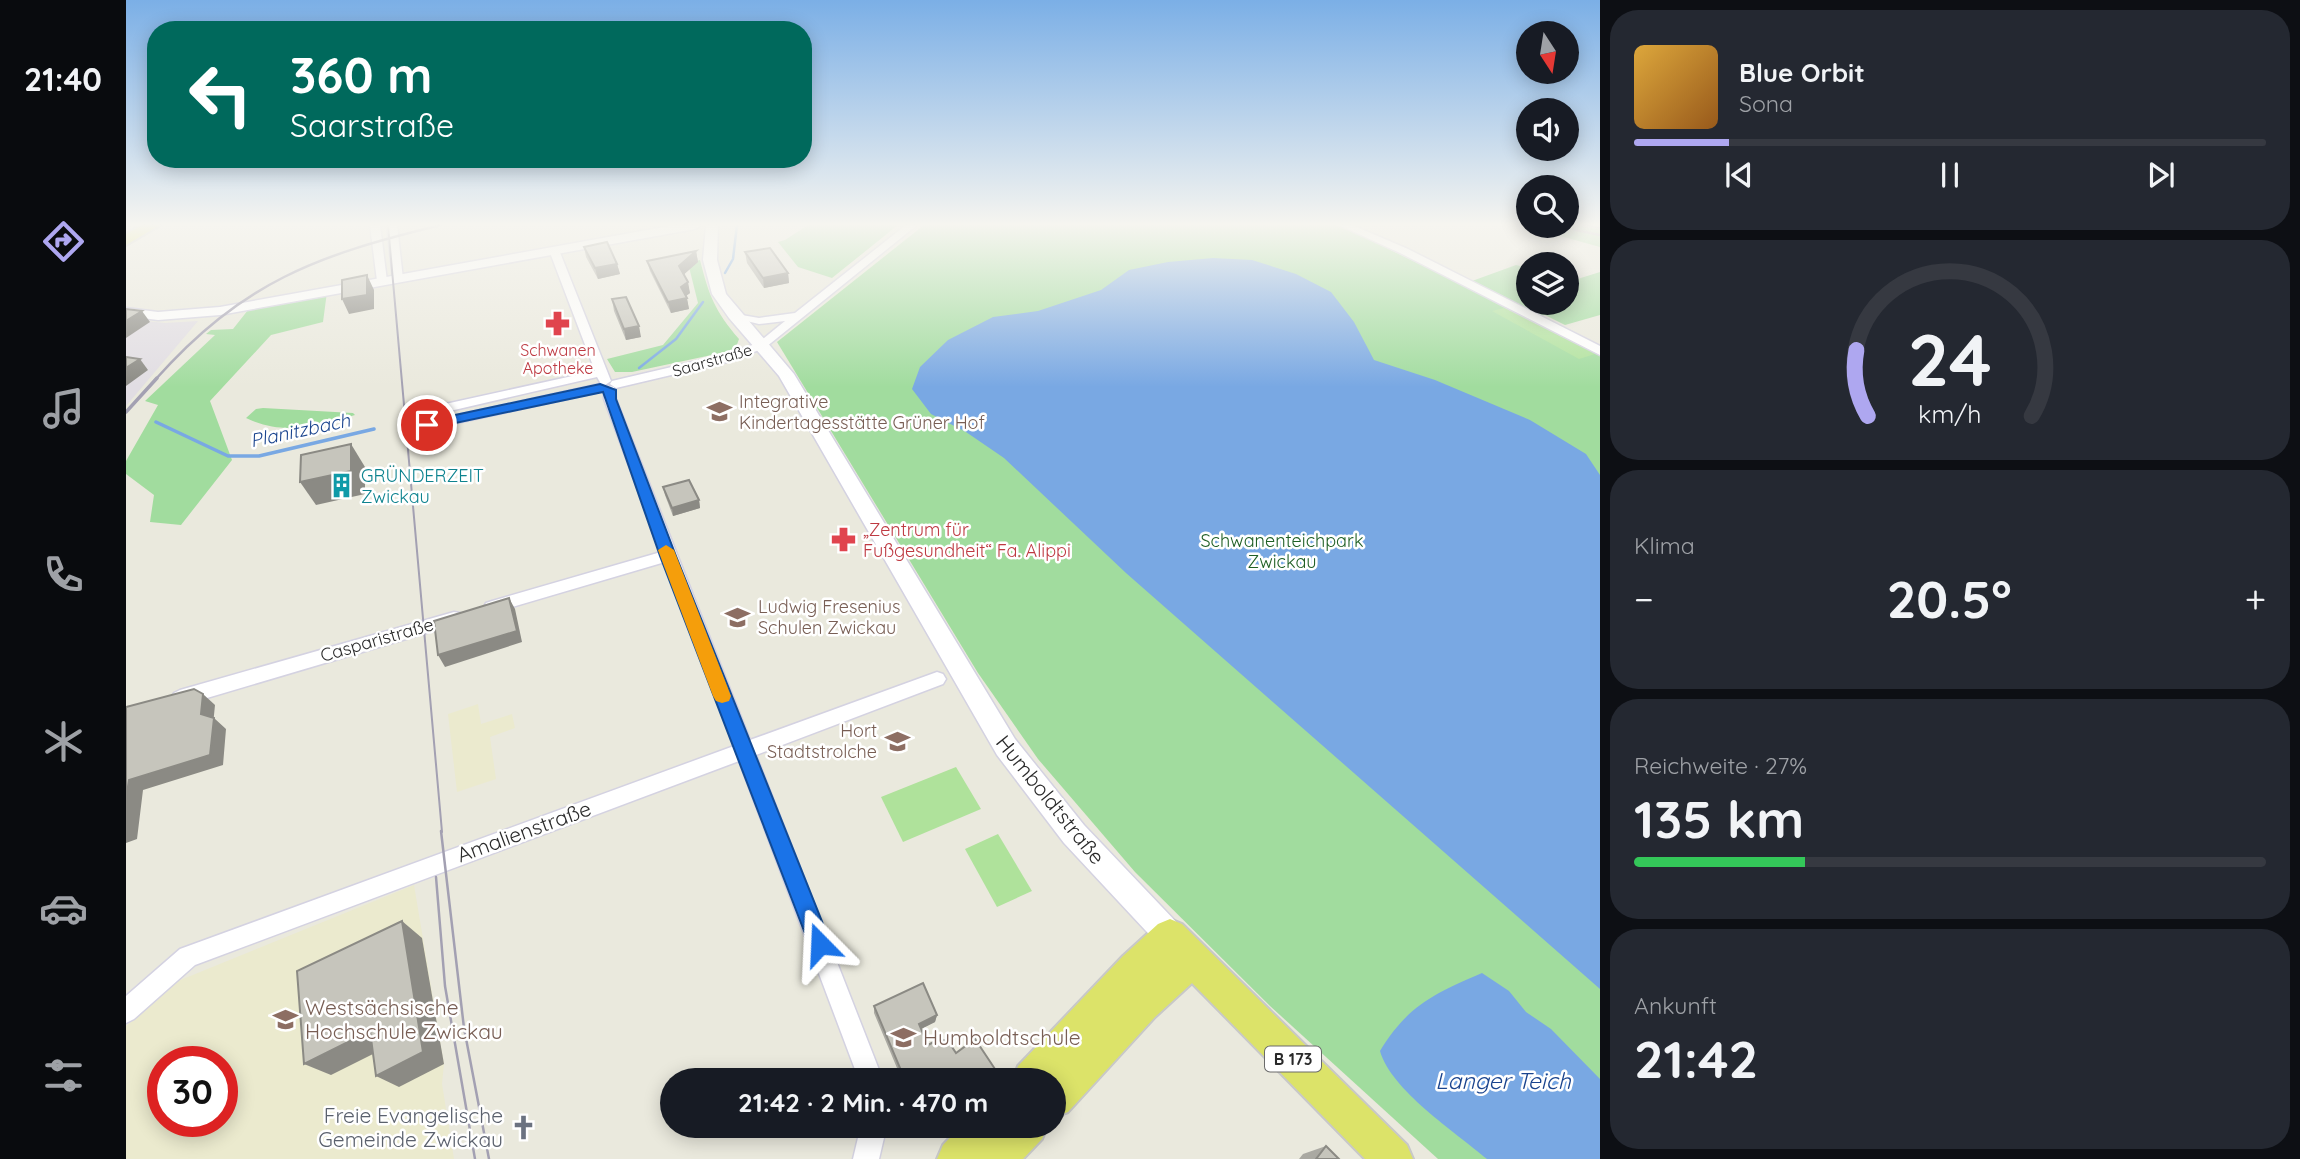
<!DOCTYPE html>
<html lang="de">
<head>
<meta charset="utf-8">
<style>
  :root { --surface:#171b24; --page:#242831; --text:#f1f3f6; --muted:#9ea1a6; --line:#363941; --accent:#aea7f0 }
  body { margin:0; font-family:Quicksand,sans-serif; background:var(--page); color:var(--text); height:100vh; display:flex; flex-direction:column; font-size:26px; white-space:nowrap }
  * { box-sizing:border-box; margin:0 }
  p { font-size:23px; color:var(--muted) }
  .icon { flex:none; width:38px; height:38px; fill:none; stroke:currentColor; stroke-width:2; stroke-linecap:round; stroke-linejoin:round }
  .map { position:relative; flex:1; overflow:hidden }
  .panel { display:flex; flex-direction:column; gap:10px; padding:10px; background:#0d0f14; width:700px }
  .panel>* { flex:none }
  .hud { position:absolute; left:21px; top:21px; width:665px; height:147px; border-radius:28px; box-shadow:0 4px 18px #0003; background:#00695c; color:#fff; overflow:hidden }
  .needle { width:46px; rotate:168deg }
  .fabs { position:absolute; left:1390px; top:21px; display:grid; gap:14px }
  .fabs a { display:grid; place-items:center; width:63px; height:63px; border-radius:50%; background:var(--surface); box-shadow:0 4px 18px #0003; font-size:35px }
  .speed { position:absolute; left:21px; top:1046px; display:flex; gap:14px; font-size:35px; font-weight:700; text-align:center }
  .speed>* { display:grid; place-content:center; width:91px; height:91px; border-radius:50%; background:var(--surface); box-shadow:0 4px 18px #0003; line-height:1 }
  .speed .limit { border:10px solid #d22; background:#fff; color:#111 }
  .pin { position:absolute; display:grid; place-items:center; width:60px; height:60px; color:#fff; margin:-30px; border:4px solid #fff; border-radius:50%; box-shadow:0 2px 7px #0007 }
  .me { position:absolute; width:77px; margin:-38px; rotate:339deg; stroke-linejoin:round; filter:drop-shadow(0 0 5px #0008) }
  .turn { display:flex; align-items:center; gap:24px; height:147px; padding:0 28px; font-size:32px }
  .turn .icon { width:91px; height:91px; stroke-width:2.5 }
  .turn b { display:block; font-size:49px; line-height:60px }
  .big { font-size:52px; font-weight:800; line-height:1.1 }
  .panel .card { flex:1; display:flex; flex-direction:column; justify-content:center; gap:10px; min-width:0; padding:0 24px; border-radius:28px; background:var(--page) }
  .panel .dial { align-items:center; gap:0 }
  .dial svg { height:182px; overflow:visible; fill:none; stroke:var(--line); stroke-width:7; stroke-linecap:round; text-anchor:middle }
  .dial text { fill:var(--text); stroke:none }
  .song { display:flex; align-items:center; gap:21px }
  .cover { width:84px; height:84px; border-radius:10px; background:linear-gradient(135deg,hsl(40 70% 55%),hsl(30 70% 35%)) }
  .played { height:7px; border-radius:4px; background:linear-gradient(90deg,var(--accent) 15%,var(--line) 15%) }
  .keys { display:flex; justify-content:space-around; direction:ltr }
  .heat { display:flex; justify-content:space-between; align-items:center; font-size:38px; direction:ltr }
  .charge { height:10px; border-radius:5px; background:linear-gradient(90deg,#34c759 27%,var(--line) 0) }
  .trip { position:absolute; left:534px; top:1068px; width:406px; height:70px; border-radius:35px; background:var(--surface); box-shadow:0 4px 18px #0003; font-weight:800; line-height:70px; text-align:center }
  main { display:flex; flex:1; min-height:0 }
  .menu { display:flex; flex-direction:column; width:126px; justify-content:space-around; align-items:center; background:#090b0e; color:var(--muted) }
  .menu .icon { width:49px; height:49px }
  .menu .selected { color:var(--accent) }
  .menu b { font-size:32px; color:var(--text) }
  .map>svg:first-child { display:block }
  .industrial { fill:#e1dde3 }
  .education { fill:#ebeace; fill-rule:evenodd }
  .green { fill:#a1dc9e }
  .pitch { fill:#afe29b }
  .water { fill:#79a8e3 }
  .lines { fill:none; stroke-linecap:round; stroke-linejoin:round }
  .stream-far1 { stroke:#79a8e3; stroke-width:2.5 }
  .stream { stroke:#79a8e3; stroke-width:3.5 }
  .minor-casing { stroke:#d4d2e1; stroke-width:3 }
  .secondary-casing { stroke:#d4d2e1; stroke-width:3 }
  .primary-casing { stroke:#c8c8c8; stroke-width:4 }
  .minor { fill:#fff; fill-rule:evenodd }
  .secondary { fill:#fff; fill-rule:evenodd }
  .primary { fill:#dce369; fill-rule:evenodd }
  .tram-far1 { stroke:#a3a0b2; stroke-width:2 }
  .tram { stroke:#a3a0b2; stroke-width:2.5 }
  .rail-far1 { stroke:#a3a0b2; stroke-width:2.5 }
  .rail { stroke:#a3a0b2; stroke-width:3.5 }
  .wall { fill:#aaa9a2 }
  .shaded-wall { fill:#8b8a84 }
  .building { fill:#c6c5bc; stroke:#8b8a84; stroke-width:2 }
  .route { fill:#1a73e8; stroke:#114b97; stroke-width:2 }
  .slow { fill:#f59e0b }
  .labels { text-anchor:middle; stroke-width:5; stroke-linejoin:round; paint-order:stroke }
  .far-health-label { font-size:16px; fill:#be3a42; stroke:#fff }
  .far-street-label { font-size:16px; fill:#2a2a2a; stroke:#fff }
  .shield { fill:#fff; stroke:#6a6a6a; stroke-width:2 }
  .shield-label { font-size:16px; font-weight:bold; fill:#2a2a2a }
  .education-label { font-size:18px; fill:#785e54; stroke:#fff; text-anchor:start }
  .culture-label { font-size:18px; fill:#0d838f; stroke:#fff; text-anchor:start }
  .health-label { font-size:18px; fill:#be3a42; stroke:#fff; text-anchor:start }
  .park-label { font-size:18px; fill:#206026; stroke:#fff }
  .street-label { font-size:18px; fill:#2a2a2a; stroke:#fff }
  .water-label { font-size:19px; font-style:italic; fill:#1a448e; stroke:#fff }
  .near-street-label { font-size:21px; fill:#2a2a2a; stroke:#fff }
  .near-education-label { font-size:21px; fill:#785e54; stroke:#fff; text-anchor:start }
  .near-worship-label { font-size:21px; fill:#5b616d; stroke:#fff; text-anchor:end }
  .near-water-label { font-size:23px; font-style:italic; fill:#1a448e; stroke:#fff }
</style>
</head>
<body>
<main>
<nav class="menu">
<b>21:40</b>
<svg class="icon selected" aria-label="directions" viewBox="0 0 24 24"><path d="M12 3l9 9-9 9-9-9zM9 14v-3h6M13 9l2 2-2 2"/></svg>
<svg class="icon" aria-label="music" viewBox="0 0 24 24"><path d="M9 18V5l10-2v13"/><circle cx="6" cy="18" r="3"/><circle cx="16" cy="16" r="3"/></svg>
<svg class="icon" aria-label="phone" viewBox="0 0 24 24"><path d="M5 4h4l2 5-3 2q2 4 5 5l2-3 5 2v4C11 20 4 13 5 4z"/></svg>
<svg class="icon" aria-label="climate" viewBox="0 0 24 24"><path d="M12 3v18M4 7l16 10M4 17L20 7"/></svg>
<svg class="icon" aria-label="car" viewBox="0 0 24 24"><path d="M5 17H2v-5l4-1 3-4h7l3 4 3 1v5h-3M9 17h6M6 11h13"/><circle cx="7" cy="17" r="2"/><circle cx="17" cy="17" r="2"/></svg>
<svg class="icon" aria-label="filters" viewBox="0 0 24 24"><path d="M4 7h16M4 17h16"/><circle cx="9" cy="7" r="2"/><circle cx="15" cy="17" r="2"/></svg>
</nav>
<div class="map">
<svg width="1474" height="1159" viewBox="0 0 1474 1159">
  <rect width="100%" height="100%" fill="#eae9dd"/>
  <path class="industrial" d="M0,319L39,323L72,321L0,406Z"/>
  <g class="education">
    <path d="M352,704L355,724L386,714L389,728L364,737L370,779L331,792L322,714Z"/>
    <path d="M288,885L318,1064L316,1084L328,1159H0V1026L52,981ZM37,1062H96V1122H37Z"/>
  </g>
  <g class="green">
    <path d="M682,225H772L706,278L672,267L652,242L659,240Z"/>
    <path d="M798,225H1213L1407,319L1474,355V1159H1312L1144,1006L1009,872L912,759L852,673L651,342Z"/>
    <path d="M1394,225H1449L1474,229V247Z"/>
    <path d="M574,260C583,296 589,311 613,339L609,350L506,372H489L481,359L537,345L572,303L562,263Z"/>
    <path d="M1390,265L1402,268V303H1440V279L1445,281L1474,272V315L1439,325L1419,315L1414,316L1346,281Z"/>
    <path d="M201,292L197,322L145,335L84,401L106,460L55,525L24,522L28,495L0,474V461L32,405L19,401L89,335L80,334L85,330L107,329L126,305Z"/>
    <path d="M137,408L227,413L229,415C191,426 158,436 120,418L130,409Z"/>
  </g>
  <g class="pitch">
    <path d="M1382,307L1469,354L1453,359L1366,311Z"/>
    <path d="M830,767L855,809L777,842L755,797Z"/>
    <path d="M872,834L906,891L871,907L839,849Z"/>
  </g>
  <g class="water">
    <path d="M1087,258L1126,260L1170,274L1205,292L1228,322L1248,360L1309,380L1404,420L1460,454L1474,475V989L1000,573L878,458L840,432L805,414L786,389L794,367L822,340L867,317L912,311L975,290L1003,270L1042,262Z"/>
    <path d="M1356,973L1383,991L1400,1012L1425,1029L1474,1079V1159H1361C1329,1132 1265,1090 1254,1051C1282,1005 1308,994 1356,973Z"/>
  </g>
  <g class="lines">
    <g class="stream-far1">
      <path d="M599,273L607,259L611,225"/>
      <path d="M513,368L550,339L577,302"/>
    </g>
    <path class="stream" d="M30,422L102,456H133L248,429"/>
    <defs>
      <g id="minor">
        <path d="M244,225H254L261,281L256,284L251,281Z"/>
        <path d="M261,225H271L277,279L272,282L267,279Z"/>
        <path d="M780,225H791L640,347L609,360L490,388L484,384L486,381L601,354L632,343L659,321L633,324L604,317V313L633,318L669,313Z"/>
        <path d="M1213,225H1226L1282,249L1474,346V355L1274,253Z"/>
        <path d="M428,247L433,250L485,381L479,385L475,384L471,377L311,414L309,420L474,384L488,387L490,399L624,740L811,672L817,674L820,679L817,684L630,755L757,1080H733L613,761L69,965L8,1019L0,1023V996L54,949L608,746L539,562L366,613L360,611L358,607L360,603L366,601L535,552L478,399V391L289,432L282,428L295,423L301,408L469,371L423,250Z"/>
        <path d="M328,612L334,613L336,618L334,623L54,706L48,703L45,698L48,693L54,690Z"/>
        <path d="M735,1125H761L753,1159H727Z"/>
      </g>
      <g id="secondary">
        <path d="M549,225H575L569,229L94,315L32,320L0,316V308L32,312L94,307Z"/>
        <path d="M580,225H592L591,260L600,294L668,374L889,739L958,825L1054,926L1059,936L1054,946L1044,951L1034,946L938,843L871,755L653,376L603,318L586,294L577,260Z"/>
      </g>
      <g id="primary">
        <path d="M16,225H34L0,245V234Z"/>
        <path d="M1044,919L1056,924L1281,1145L1287,1159H1239L1066,983L1029,1017L942,1112L928,1117V1080H887L892,1066L997,956L1032,924Z"/>
        <path d="M836,1125H922L916,1139L897,1159H811L817,1145Z"/>
      </g>
    </defs>
    <use href="#minor" class="minor-casing"/>
    <use href="#secondary" class="secondary-casing"/>
    <use href="#primary" class="primary-casing"/>
    <use href="#minor" class="minor"/>
    <use href="#secondary" class="secondary"/>
    <use href="#primary" class="primary"/>
    <g class="tram-far1">
      <path d="M262,225L316,832"/>
      <path d="M1457,225L1474,228"/>
    </g>
    <g class="tram">
      <path d="M315,831L338,1028L363,1159"/>
      <path d="M310,877L319,986L349,1159"/>
    </g>
    <g class="rail-far1">
      <path d="M1431,226L1474,235"/>
      <path d="M29,380C116,282 191,255 315,225"/>
    </g>
    <path class="rail" d="M0,412L31,378"/>
  </g>
  <g class="wall">
    <path d="M458,247L491,264L494,274L472,279L460,257Z"/>
    <path d="M570,251L572,262L558,274L564,293L560,296L563,309L545,313L524,271L521,261Z"/>
    <path d="M619,252L662,273L663,283L638,288L621,263Z"/>
    <path d="M486,299L515,337L500,340L488,311Z"/>
    <path d="M537,487L573,500L574,508L547,516L539,495Z"/>
    <path d="M748,1006L811,1015L809,1022L795,1029L802,1045L830,1053L866,1075L861,1080H776L748,1013Z"/>
    <path d="M799,1125H813L810,1129Z"/>
    <path d="M1200,1146L1213,1159H1173L1177,1154Z"/>
  </g>
  <g class="shaded-wall">
    <path d="M570,251L572,262L555,277L553,266Z"/>
    <path d="M491,264L494,274L472,279L469,268Z"/>
    <path d="M662,273L663,283L638,288L637,278Z"/>
    <path d="M241,275L248,290V309L223,314L216,299Z"/>
    <path d="M562,282L564,293L557,298L555,287Z"/>
    <path d="M561,298L563,309L545,313L542,302Z"/>
    <path d="M16,311L24,322L0,338V321Z"/>
    <path d="M513,326L515,337L500,340L498,329Z"/>
    <path d="M14,359L22,370L0,386V368Z"/>
    <path d="M225,444L239,467V494L190,505L174,482Z"/>
    <path d="M573,500L574,508L547,516L546,508Z"/>
    <path d="M383,598L389,609L396,642L319,667L312,655Z"/>
    <path d="M77,694L89,705L87,725L75,714Z"/>
    <path d="M88,718L100,729L97,765L17,790L11,839L0,843V799L3,780Z"/>
    <path d="M276,921L296,938L318,1064L273,1087L250,1076Z"/>
    <path d="M811,1015L809,1022L791,1031L793,1024Z"/>
    <path d="M244,1031L267,1044L205,1075L178,1064Z"/>
  </g>
  <g class="building">
    <path d="M481,242L491,264L469,268L458,247Z"/>
    <path d="M644,248L662,273L637,278L619,252Z"/>
    <path d="M570,251L553,266L562,282L555,287L561,298L542,302L521,261Z"/>
    <path d="M241,275V295L216,299V280Z"/>
    <path d="M500,297L513,326L498,329L486,299Z"/>
    <path d="M0,309L16,311L0,321Z"/>
    <path d="M0,357L14,359L0,368Z"/>
    <path d="M225,444V471L174,482L175,455Z"/>
    <path d="M563,480L573,500L546,508L537,487Z"/>
    <path d="M383,598L391,631L312,655L308,621Z"/>
    <path d="M68,689L77,694L75,714L88,718L84,755L3,780L0,799V707Z"/>
    <path d="M276,921L297,1052L250,1076L244,1031L178,1064L171,971Z"/>
    <path d="M797,983L811,1015L793,1024L802,1045L813,1039L822,1041L830,1053L849,1039L869,1069L858,1080H779L748,1006Z"/>
    <path d="M1200,1146L1213,1159H1190Z"/>
  </g>
  <linearGradient id="sky" x2="0" y2="1"><stop stop-color="#7bafe6"/><stop offset="0.58" stop-color="#f6f5f0"/><stop offset="1" stop-color="#f6f5f0" stop-opacity="0"/></linearGradient>
  <rect width="1474" height="387" fill="url(#sky)"/>
  <path class="route" d="M474,384L490,390V399L550,556L705,944L702,952L694,955L686,952L683,944L534,556L477,392L301,429L295,425L301,421Z"/>
  <path class="slow" d="M540,545L548,550L605,696L603,701L596,703L590,701L587,696L532,550Z"/>
  <defs>
    <symbol id="pharmacy-bare" viewBox="-9 -9 18 18"><path d="M-2-6h4v4h4v4h-4v4h-4v-4h-4v-4h4Z" fill="#e0444e" stroke="#fff" stroke-width="2.5" paint-order="stroke"/></symbol>
    <symbol id="school-bare" viewBox="-9 -9 18 18"><path d="M0-5L7-2L0 1L-7-2ZM-4 1L0 2.5L4 1V4Q0 6-4 4Z" fill="#8d6e63" stroke="#fff" stroke-width="2.5" paint-order="stroke"/></symbol>
    <symbol id="building-bare" viewBox="-9 -9 18 18"><path d="M-4-6H4V6H1V3H-1V6H-4ZM-2.5-4.3h1.7v1.8h-1.7ZM.8-4.3h1.7v1.8H.8ZM-2.5-1h1.7V.8h-1.7ZM.8-1h1.7V.8H.8Z" fill="#0f9aa8" stroke="#fff" stroke-width="2.5" paint-order="stroke"/></symbol>
    <symbol id="university-bare" viewBox="-9 -9 18 18"><path d="M0-5L7-2L0 1L-7-2ZM-4 1L0 2.5L4 1V4Q0 6-4 4Z" fill="#8d6e63" stroke="#fff" stroke-width="2.5" paint-order="stroke"/></symbol>
    <symbol id="church-bare" viewBox="-9 -9 18 18"><path d="M-1.2-6h2.4v3.5h3.3v2.4h-3.3V6h-2.4V-.1h-3.3v-2.4h3.3Z" fill="#6b7280" stroke="#fff" stroke-width="2.5" paint-order="stroke"/></symbol>
  </defs>
  <g fill-rule="evenodd">
    <use href="#pharmacy-bare" x="414" y="306" width="35" height="35"/>
    <use href="#school-bare" x="576" y="394" width="35" height="35"/>
    <use href="#building-bare" x="198" y="468" width="35" height="35"/>
    <use href="#pharmacy-bare" x="700" y="522" width="35" height="35"/>
    <use href="#school-bare" x="594" y="600" width="35" height="35"/>
    <use href="#school-bare" x="754" y="724" width="35" height="35"/>
    <use href="#university-bare" x="142" y="1002" width="35" height="35"/>
    <use href="#school-bare" x="760" y="1020" width="35" height="35"/>
    <use href="#church-bare" x="380" y="1110" width="35" height="35"/>
  </g>
  <g class="labels">
    <g class="far-health-label">
      <text x="432" y="356">Schwanen<tspan x="432" dy="18">Apotheke</tspan></text>
    </g>
    <g class="far-street-label">
      <text transform="translate(586 360) rotate(-16)" y="6">Saarstraße</text>
    </g>
    <rect class="shield" x="1139" y="1046.5" width="56" height="25" rx="5"/>
    <g class="shield-label">
      <text x="1167" y="1065">B 173</text>
    </g>
    <g class="education-label">
      <text x="613" y="408">Integrative<tspan x="613" dy="21">Kindertagesstätte Grüner Hof</tspan></text>
      <text x="632" y="613">Ludwig Fresenius<tspan x="632" dy="21">Schulen Zwickau</tspan></text>
      <text x="751" y="737" text-anchor="end">Hort<tspan x="751" dy="21">Stadtstrolche</tspan></text>
    </g>
    <g class="culture-label">
      <text x="235" y="482">GRÜNDERZEIT<tspan x="235" dy="21">Zwickau</tspan></text>
    </g>
    <g class="health-label">
      <text x="737" y="536">„Zentrum für<tspan x="737" dy="21">Fußgesundheit“ Fa. Alippi</tspan></text>
    </g>
    <g class="park-label">
      <text x="1156" y="547">Schwanenteichpark<tspan x="1156" dy="21">Zwickau</tspan></text>
    </g>
    <g class="street-label">
      <text transform="translate(251 640) rotate(-16)" y="6">Casparistraße</text>
    </g>
    <g class="water-label">
      <text transform="translate(174 430) rotate(-12)" y="7">Planitzbach</text>
    </g>
    <g class="near-street-label">
      <text transform="translate(924 800) rotate(51)" y="7">Humboldtstraße</text>
      <text transform="translate(398 832) rotate(-20)" y="7">Amalienstraße</text>
    </g>
    <g class="near-education-label">
      <text x="179" y="1015">Westsächsische<tspan x="179" dy="24">Hochschule Zwickau</tspan></text>
      <text x="797" y="1045">Humboldtschule</text>
    </g>
    <g class="near-worship-label">
      <text x="377" y="1123">Freie Evangelische<tspan x="377" dy="24">Gemeinde Zwickau</tspan></text>
    </g>
    <g class="near-water-label">
      <text x="1377" y="1089">Langer Teich</text>
    </g>
  </g>
</svg>
<div class="fabs">
<a><svg class="needle" viewBox="-14 -14 28 28"><path d="M0-13l5 13h-10z" fill="#e53935"/><path d="M0 13l5-13h-10z" fill="#9ea1a6"/></svg></a>
<a><svg class="icon" aria-label="sound" viewBox="0 0 24 24"><path d="M4 9h4l5-4v14l-5-4H4zM17 9q2 3 0 6"/></svg></a>
<a><svg class="icon" aria-label="search" viewBox="0 0 24 24"><circle cx="10" cy="10" r="6"/><path d="M15 15l6 6"/></svg></a>
<a><svg class="icon" aria-label="layers" viewBox="0 0 24 24"><path d="M12 4l9 5-9 5-9-5zM3 14l9 5 9-5"/></svg></a>
</div>
<div class="speed"><div class="limit">30</div></div>
<div class="pin" style="left:301px;top:425px;background:#d93025"><svg class="icon" aria-label="arrive" viewBox="0 0 24 24"><path d="M6 21V4h12l-3 4 3 4H6"/></svg></div>
<svg class="me" style="left:694px;top:944px" viewBox="-20 -20 40 40"><path d="M0-17L14 15 0 8-14 15z" fill="#1a73e8" stroke="#fff" stroke-width="4"/></svg>
<div class="trip">21:42 · 2 Min. · 470 m</div>
<div class="hud">
<div class="turn"><svg class="icon" aria-label="left" viewBox="0 0 24 24"><path d="M17 20v-9H6M10 6l-5 5 5 5"/></svg><div><b>360 m</b>Saarstraße</div></div>
</div>
</div>
<section class="panel">
<div class="card">
<div class="song"><i class="cover"></i><div><b>Blue Orbit</b><p>Sona</p></div></div>
<div class="played"></div>
<div class="keys"><svg class="icon" aria-label="previous" viewBox="0 0 24 24"><path d="M18 5L8 12l10 7zM5 5v14"/></svg><svg class="icon" aria-label="pause" viewBox="0 0 24 24"><path d="M8 5v14M16 5v14"/></svg><svg class="icon" aria-label="next" viewBox="0 0 24 24"><path d="M6 5l10 7-10 7zM19 5v14"/></svg></div>
</div>
<div class="card dial"><svg viewBox="0 0 100 80">
<path d="M14 69A42 42 0 1 1 86 69"/>
<path d="M14 69A42 42 0 0 1 9 40" stroke="#aea7f0"/>
<text x="50" y="56" font-size="32" font-weight="700">24</text>
<text x="50" y="72" font-size="11">km/h</text>
</svg></div>
<div class="card"><p>Klima</p>
<div class="heat"><a>−</a><b class="big">20.5°</b><a>+</a></div>
</div>
<div class="card"><p>Reichweite · 27%</p><b class="big">135 km</b><div class="charge"></div></div>
<div class="card"><p>Ankunft</p><b class="big">21:42</b></div>
</section>
</main>
</body>
</html>
